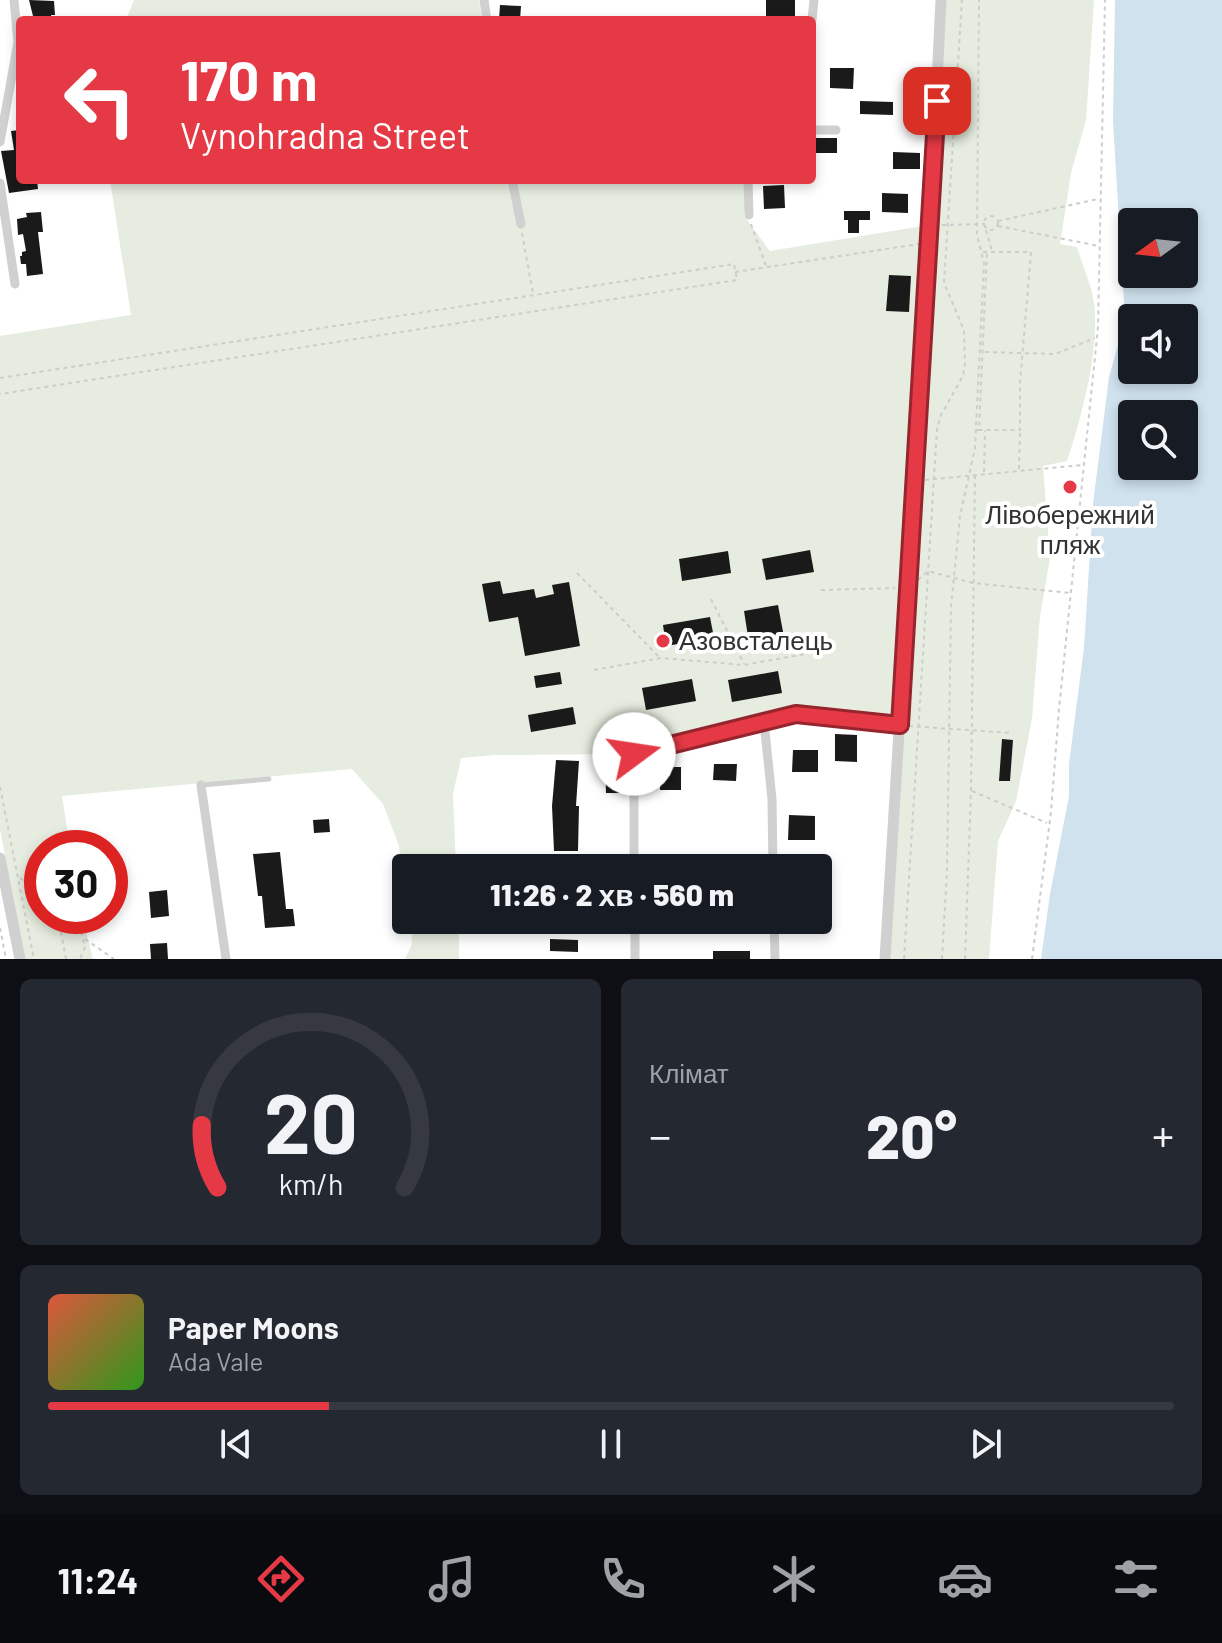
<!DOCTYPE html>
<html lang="uk">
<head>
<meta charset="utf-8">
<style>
  :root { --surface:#171b24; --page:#242831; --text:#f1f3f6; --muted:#9ea1a6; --line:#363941; --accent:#e63946 }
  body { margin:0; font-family:Barlow,sans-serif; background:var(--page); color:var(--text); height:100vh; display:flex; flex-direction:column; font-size:30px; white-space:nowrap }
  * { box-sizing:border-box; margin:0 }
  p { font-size:26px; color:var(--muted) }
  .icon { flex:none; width:44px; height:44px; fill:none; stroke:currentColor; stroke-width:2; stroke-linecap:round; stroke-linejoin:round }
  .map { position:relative; height:959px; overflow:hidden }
  .sheet { display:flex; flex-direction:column; gap:20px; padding:20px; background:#0d0f14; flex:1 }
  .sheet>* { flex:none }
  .banner { position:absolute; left:16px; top:16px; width:800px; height:168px; border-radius:8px; box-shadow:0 4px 12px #0003; background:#e63946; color:#fff; overflow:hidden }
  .needle { width:52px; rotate:255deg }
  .tools { position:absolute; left:1118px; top:208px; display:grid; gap:16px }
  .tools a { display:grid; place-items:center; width:80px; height:80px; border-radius:8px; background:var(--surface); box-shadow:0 4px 12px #0003; font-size:40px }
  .speed { position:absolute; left:24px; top:830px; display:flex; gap:16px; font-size:40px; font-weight:700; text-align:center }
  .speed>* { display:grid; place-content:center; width:104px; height:104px; border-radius:50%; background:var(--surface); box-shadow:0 4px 12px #0003; line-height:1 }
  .speed .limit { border:12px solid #d22; background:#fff; color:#111 }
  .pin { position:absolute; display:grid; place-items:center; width:68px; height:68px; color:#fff; margin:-34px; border-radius:16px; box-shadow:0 4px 12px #0006 }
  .me { position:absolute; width:88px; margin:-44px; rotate:76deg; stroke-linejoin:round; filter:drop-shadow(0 0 6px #0008) }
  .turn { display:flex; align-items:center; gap:28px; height:168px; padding:0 32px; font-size:36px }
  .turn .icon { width:104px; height:104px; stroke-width:2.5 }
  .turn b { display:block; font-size:56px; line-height:68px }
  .big { font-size:60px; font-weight:800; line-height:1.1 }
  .sheet .widget { flex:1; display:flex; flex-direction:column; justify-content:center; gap:12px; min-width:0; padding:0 28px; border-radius:12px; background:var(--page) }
  .sheet .dial { align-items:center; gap:0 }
  .dial svg { height:208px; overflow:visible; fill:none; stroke:var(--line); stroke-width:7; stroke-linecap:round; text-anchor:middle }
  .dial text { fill:var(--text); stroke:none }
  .song { display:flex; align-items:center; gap:24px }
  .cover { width:96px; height:96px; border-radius:12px; background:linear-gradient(135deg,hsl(10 70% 55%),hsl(110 70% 35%)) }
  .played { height:8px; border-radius:4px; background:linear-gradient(90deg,var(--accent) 25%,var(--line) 25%) }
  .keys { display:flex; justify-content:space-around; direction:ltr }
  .heat { display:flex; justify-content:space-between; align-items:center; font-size:44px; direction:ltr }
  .sheet .tiles { flex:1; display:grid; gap:20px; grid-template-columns:1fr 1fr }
  .widget:last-child { grid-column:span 2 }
  .trip { position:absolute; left:392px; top:854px; width:440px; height:80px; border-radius:8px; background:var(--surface); box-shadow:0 4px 12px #0003; font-weight:800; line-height:80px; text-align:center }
  .tabs { display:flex; height:128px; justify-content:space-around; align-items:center; background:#090b0e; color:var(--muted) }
  .tabs .icon { width:56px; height:56px }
  .tabs .on { color:var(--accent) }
  .tabs b { font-size:36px; color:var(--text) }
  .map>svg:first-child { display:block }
  .green { fill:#e6ecdf }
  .water { fill:#cfe2ee; fill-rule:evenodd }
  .building { fill:#1a1a1a }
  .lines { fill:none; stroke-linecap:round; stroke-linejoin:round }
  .path { stroke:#cdcdcd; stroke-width:2; stroke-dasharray:4 4; stroke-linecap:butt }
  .service { stroke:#d0d0d0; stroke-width:5 }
  .minor { stroke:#d0d0d0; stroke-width:9 }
  .tertiary { stroke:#d0d0d0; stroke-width:11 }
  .route-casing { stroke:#96252e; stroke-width:20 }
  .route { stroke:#e63946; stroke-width:14 }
  .poi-dot { fill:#e63946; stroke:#fff; stroke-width:3 }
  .labels { text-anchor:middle; stroke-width:8; stroke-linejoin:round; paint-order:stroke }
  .poi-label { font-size:26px; fill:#333; stroke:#fff }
</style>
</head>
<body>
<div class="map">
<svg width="1222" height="959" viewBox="0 0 1222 959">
  <rect width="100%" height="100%" fill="#fff"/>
  <g class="green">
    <path d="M134,0H479L482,20H126Z"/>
    <path d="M941,0H1094L1086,120L1071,173L1060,244L1077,247C1083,268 1095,292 1095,314C1097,358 1081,420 1067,461L1043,466L1050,558L1040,616L1032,719L1016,801L998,841L989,959H885L900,726L796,714L634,754L494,755L461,758L453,794L456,868H406V877L398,843L383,804L352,769L62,796L70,848H42V916H82L93,959H25L0,829V336L131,315L110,180H746L744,216L770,251L929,225Z"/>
    <path d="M411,920H459V959H405L412,944Z"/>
  </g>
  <path class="water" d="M1115,0H1222V959H1041L1050,894L1069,796V764L1084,648L1093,504L1109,377L1125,320L1113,121ZM1132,222H1184V274H1132ZM1132,318H1184V370H1132ZM1132,414H1184V466H1132Z"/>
  <g class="building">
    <path d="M29,0L54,1L55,15H51L52,20H34Z"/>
    <rect x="766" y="0" width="29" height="20"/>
    <path d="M500,5L521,6L520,20H499Z"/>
    <path d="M830,68H854L853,89L830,88Z"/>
    <path d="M860,101L893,102V115L860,114Z"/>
    <path d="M20,130V180H37L38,189L9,193L1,151L14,150L11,131Z"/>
    <rect x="812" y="138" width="25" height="15"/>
    <path d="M893,152L920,153V169H893Z"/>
    <path d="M784,185L785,208L764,209L763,186Z"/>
    <path d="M882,193L908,194V213L882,212Z"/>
    <path d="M844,211H870V220H859V233H848V220H844Z"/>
    <path d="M41,212L43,232H38L43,274L27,276L26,264H21L20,256H22V252L26,251L23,234L18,235L17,219L27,217L26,213Z"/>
    <path d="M889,275L911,276L909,312L886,311Z"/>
    <path d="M810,550L814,572L766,580L762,559Z"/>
    <path d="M728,551L731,573L682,581L679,559Z"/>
    <path d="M500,581L503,594L534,589L536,598L554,594L552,585L569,582L580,646L525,656L518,617L489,622L482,584Z"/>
    <path d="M778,605L784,637L749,643L744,611Z"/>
    <path d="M710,617L714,638L666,646L663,625Z"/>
    <path d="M778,671L782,693L732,702L728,680Z"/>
    <path d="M560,672L562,684L536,688L534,676Z"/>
    <path d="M692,679L696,701L646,710L642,688Z"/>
    <path d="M573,707L576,724L531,732L528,715Z"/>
    <path d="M835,734L857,735V762L835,761Z"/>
    <path d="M1002,739L1013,740L1010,781H999Z"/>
    <path d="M793,750H818V772H792Z"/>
    <path d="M605,758L626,759L625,793H606Z"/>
    <path d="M556,760L579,761L576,806H579L578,851H554L552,806Z"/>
    <path d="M714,764H737L736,781L713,780Z"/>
    <rect x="660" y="767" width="21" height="23"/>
    <path d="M789,815L815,816V840H788Z"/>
    <path d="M329,819L330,832L314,833L313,820Z"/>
    <path d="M280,852L286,909H293L295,926L265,928L262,896H258L253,854Z"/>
    <path d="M167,890L169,916L151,918L149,892Z"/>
    <path d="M714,921L739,922V933H713Z"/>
    <path d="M550,939L578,940V952L550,951Z"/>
    <path d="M167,943L168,959H151L150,944Z"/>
    <rect x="713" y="951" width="37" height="8"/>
  </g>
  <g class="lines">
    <g class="path">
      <circle cx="991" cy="223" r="7"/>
      <path d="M998,221L1098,199"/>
      <path d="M751,224L766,266"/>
      <path d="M942,225L985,224"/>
      <path d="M998,226L1099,246"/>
      <path d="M986,230L992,251"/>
      <path d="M522,233L533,294"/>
      <path d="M983,252H1031L1020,383V430H975H979L987,252"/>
      <path d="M735,272L919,244"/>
      <path d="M985,352L1055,354L1095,338"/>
      <path d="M0,378L734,264L737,280L0,394"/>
      <path d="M1019,469L1020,431"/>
      <path d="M984,472L985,431"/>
      <path d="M925,480L1082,465"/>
      <path d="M577,573L660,658"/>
      <path d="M918,580L928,571L973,583L1070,593"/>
      <path d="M821,590L895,588"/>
      <path d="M711,599L744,664"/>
      <path d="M594,670L661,658L744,665L805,654"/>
      <path d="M909,726L1012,733"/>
      <path d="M0,787L34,959"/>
      <path d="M972,791L1047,823"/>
      <path d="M20,878L42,893"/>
      <path d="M58,916L66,959"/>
      <path d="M77,916L85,947L80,959"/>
      <path d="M0,928L6,959"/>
      <path d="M85,939L114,959"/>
      <path d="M904,959L937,429L941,415L963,376L965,364L964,330L944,283L962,0"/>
      <path d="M942,959L947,871L951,607L960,516L975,448L984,263L977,235L979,0"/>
      <path d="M965,959L971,790L975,474"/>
      <path d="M1032,959L1051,812L1059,709L1098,327L1105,0"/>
    </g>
    <path class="service" d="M202,785L269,779"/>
    <g class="minor">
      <path d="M484,0L487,20"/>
      <path d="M812,20L814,0"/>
      <path d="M812,130H836"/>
      <path d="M0,142L18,42L14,0"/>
      <path d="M512,180L521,224"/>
      <path d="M748,180L749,215"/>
      <path d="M0,183L15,284"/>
      <path d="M764,722L772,799L773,868"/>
      <path d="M201,785L226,959"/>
      <path d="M634,868V754L796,714L900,725"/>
      <path d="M635,920V959"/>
      <path d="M774,920L775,959"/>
    </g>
    <g class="tertiary">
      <path d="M0,858L20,959"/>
      <path d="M885,959L929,243L941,0"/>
    </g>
  </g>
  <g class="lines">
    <defs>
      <path id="route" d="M634,754L796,714L900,725L937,101"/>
    </defs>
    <use href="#route" class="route-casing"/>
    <use href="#route" class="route"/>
  </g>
  <g class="poi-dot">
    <circle cx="1070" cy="487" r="8"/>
    <circle cx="663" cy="641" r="8"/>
  </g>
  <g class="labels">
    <g class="poi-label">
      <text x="1070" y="524">Лівобережний<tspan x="1070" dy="30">пляж</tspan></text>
      <text x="679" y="650" text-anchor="start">Азовсталець</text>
    </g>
  </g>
</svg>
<div class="tools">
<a><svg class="needle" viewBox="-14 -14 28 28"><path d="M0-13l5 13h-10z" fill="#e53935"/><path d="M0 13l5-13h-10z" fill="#9ea1a6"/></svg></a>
<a><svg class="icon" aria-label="sound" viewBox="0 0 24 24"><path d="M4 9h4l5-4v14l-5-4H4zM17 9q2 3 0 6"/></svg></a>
<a><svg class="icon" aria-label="search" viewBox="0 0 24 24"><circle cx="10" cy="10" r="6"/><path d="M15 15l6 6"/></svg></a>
</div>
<div class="speed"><div class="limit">30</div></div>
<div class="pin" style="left:937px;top:101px;background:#d93025"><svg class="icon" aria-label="arrive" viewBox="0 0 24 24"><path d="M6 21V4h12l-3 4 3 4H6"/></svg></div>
<svg class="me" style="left:634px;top:754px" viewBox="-20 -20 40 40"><circle r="19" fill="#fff"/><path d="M0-13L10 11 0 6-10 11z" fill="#e63946"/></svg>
<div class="trip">11:26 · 2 хв · 560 m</div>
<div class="banner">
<div class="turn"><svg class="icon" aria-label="left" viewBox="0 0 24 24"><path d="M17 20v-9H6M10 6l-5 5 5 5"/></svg><div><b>170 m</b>Vynohradna Street</div></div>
</div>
</div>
<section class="sheet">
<div class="tiles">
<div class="widget dial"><svg viewBox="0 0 100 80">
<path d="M14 69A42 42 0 1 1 86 69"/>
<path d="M14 69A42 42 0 0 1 8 45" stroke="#e63946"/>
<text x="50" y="56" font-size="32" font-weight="700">20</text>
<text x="50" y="72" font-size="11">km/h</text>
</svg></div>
<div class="widget"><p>Клімат</p>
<div class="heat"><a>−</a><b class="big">20°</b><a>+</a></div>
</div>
<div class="widget">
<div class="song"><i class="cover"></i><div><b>Paper Moons</b><p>Ada Vale</p></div></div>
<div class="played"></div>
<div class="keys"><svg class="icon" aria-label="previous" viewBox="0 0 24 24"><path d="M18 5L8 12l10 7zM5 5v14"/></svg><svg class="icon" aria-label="pause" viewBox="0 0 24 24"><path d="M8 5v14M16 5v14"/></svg><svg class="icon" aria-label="next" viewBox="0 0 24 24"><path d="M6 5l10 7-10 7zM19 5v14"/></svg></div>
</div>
</div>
</section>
<nav class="tabs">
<b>11:24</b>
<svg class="icon on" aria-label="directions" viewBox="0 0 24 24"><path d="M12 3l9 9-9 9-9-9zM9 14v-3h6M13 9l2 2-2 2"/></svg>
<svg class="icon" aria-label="music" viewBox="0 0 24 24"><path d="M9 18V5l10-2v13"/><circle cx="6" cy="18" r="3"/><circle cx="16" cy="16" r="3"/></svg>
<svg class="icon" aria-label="phone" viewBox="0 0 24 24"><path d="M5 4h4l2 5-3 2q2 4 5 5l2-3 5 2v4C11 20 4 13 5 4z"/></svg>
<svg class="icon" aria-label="climate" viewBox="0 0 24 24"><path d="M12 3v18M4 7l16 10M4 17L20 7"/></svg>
<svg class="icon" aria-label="car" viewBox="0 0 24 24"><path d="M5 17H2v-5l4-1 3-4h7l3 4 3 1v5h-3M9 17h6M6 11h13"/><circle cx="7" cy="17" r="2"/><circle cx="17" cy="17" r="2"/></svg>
<svg class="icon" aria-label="filters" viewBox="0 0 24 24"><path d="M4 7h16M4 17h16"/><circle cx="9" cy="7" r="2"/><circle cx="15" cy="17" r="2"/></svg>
</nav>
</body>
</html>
